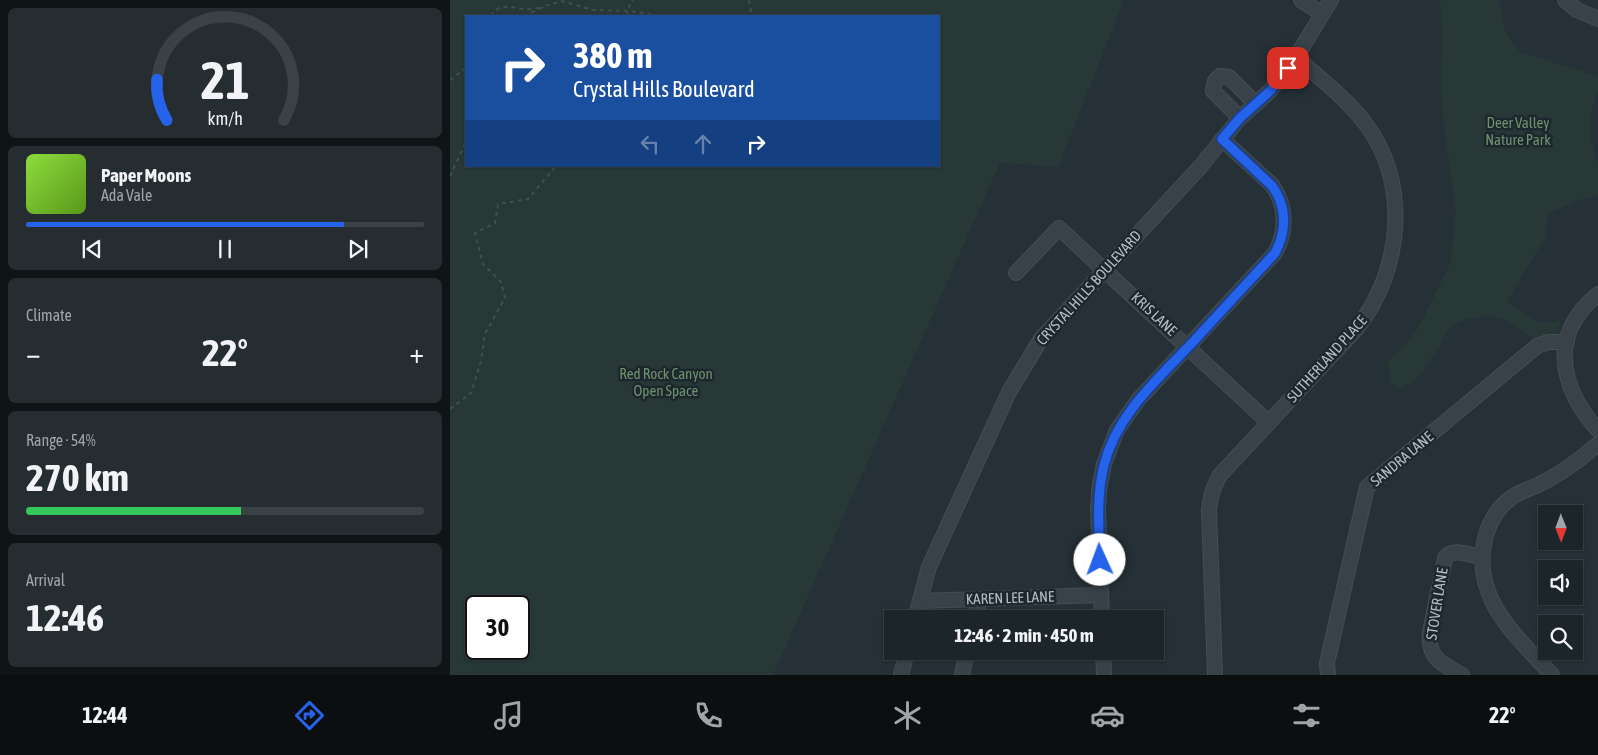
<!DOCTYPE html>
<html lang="en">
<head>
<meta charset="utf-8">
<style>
  :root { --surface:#1c2529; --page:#252d31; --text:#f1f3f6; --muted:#a0a5a8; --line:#3a4246; --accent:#2563eb }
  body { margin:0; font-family:"Asap Condensed",sans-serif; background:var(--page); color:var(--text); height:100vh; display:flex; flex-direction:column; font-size:19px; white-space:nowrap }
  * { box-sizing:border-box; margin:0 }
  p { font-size:16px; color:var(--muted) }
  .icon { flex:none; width:28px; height:28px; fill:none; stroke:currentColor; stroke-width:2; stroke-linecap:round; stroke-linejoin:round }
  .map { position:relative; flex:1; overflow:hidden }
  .details { display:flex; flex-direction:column; gap:8px; padding:8px; background:#0f1417; width:450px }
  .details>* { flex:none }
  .top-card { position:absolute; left:15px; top:15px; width:475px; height:152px; border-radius:0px; box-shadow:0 1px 4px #0004,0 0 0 1px var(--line); background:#1a4fa0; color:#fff; overflow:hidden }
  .needle { width:32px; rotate:179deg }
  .controls { position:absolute; left:1088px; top:505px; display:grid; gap:10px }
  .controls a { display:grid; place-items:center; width:45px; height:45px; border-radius:0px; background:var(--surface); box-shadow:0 1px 4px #0004,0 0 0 1px var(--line); font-size:25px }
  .speed { position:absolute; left:15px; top:595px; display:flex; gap:10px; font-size:25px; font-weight:700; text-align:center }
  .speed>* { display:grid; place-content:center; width:65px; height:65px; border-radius:50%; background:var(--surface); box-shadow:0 1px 4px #0004,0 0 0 1px var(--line); line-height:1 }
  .speed .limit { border:2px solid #111; border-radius:8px; background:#fff; color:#111 }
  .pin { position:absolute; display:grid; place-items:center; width:42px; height:42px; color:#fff; margin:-21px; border-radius:10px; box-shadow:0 2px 8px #0006 }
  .me { position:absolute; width:55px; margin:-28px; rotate:358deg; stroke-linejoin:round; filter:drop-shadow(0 0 4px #0008) }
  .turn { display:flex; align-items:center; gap:18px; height:105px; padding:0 25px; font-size:22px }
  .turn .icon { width:65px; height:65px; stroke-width:2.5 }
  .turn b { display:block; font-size:35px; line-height:42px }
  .lanes { display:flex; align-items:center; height:48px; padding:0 25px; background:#0003; justify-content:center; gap:25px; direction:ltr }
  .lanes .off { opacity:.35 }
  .big { font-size:38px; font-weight:700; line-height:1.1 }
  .details .tile { flex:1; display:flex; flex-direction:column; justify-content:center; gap:8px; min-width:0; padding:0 18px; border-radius:8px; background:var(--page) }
  .details .dial { align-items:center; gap:0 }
  .dial svg { height:130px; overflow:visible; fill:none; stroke:var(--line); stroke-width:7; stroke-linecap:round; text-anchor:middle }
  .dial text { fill:var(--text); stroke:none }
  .song { display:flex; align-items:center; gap:15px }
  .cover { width:60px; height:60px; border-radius:8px; background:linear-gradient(135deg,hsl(90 70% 55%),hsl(90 70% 35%)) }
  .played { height:5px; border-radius:2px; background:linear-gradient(90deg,var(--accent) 80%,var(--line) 80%) }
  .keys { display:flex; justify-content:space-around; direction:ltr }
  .heat { display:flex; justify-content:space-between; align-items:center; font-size:28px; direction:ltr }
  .charge { height:8px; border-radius:4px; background:linear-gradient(90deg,#34c759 54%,var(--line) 0) }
  .trip { position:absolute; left:434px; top:610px; width:280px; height:50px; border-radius:0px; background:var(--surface); box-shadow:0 1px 4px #0004,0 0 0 1px var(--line); font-weight:700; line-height:50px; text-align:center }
  .dock { display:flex; height:80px; justify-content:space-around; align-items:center; background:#0b0f10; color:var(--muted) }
  .dock .icon { width:35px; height:35px }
  .dock .selected { color:var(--accent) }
  .dock b { font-size:22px; color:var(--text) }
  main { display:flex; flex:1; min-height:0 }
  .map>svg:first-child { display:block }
  .green { fill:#273836; fill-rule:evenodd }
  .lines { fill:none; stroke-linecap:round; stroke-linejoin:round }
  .minor-casing { stroke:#444e54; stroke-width:16 }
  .path { stroke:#3f514e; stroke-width:2; stroke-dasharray:4 4; stroke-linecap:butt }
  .minor { stroke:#384248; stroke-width:14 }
  .route-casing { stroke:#184099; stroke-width:12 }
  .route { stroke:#2563eb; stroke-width:9 }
  .labels { text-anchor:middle; stroke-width:5; stroke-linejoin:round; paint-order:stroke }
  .park-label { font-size:15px; fill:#6e926d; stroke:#1d272d }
  .street-label { font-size:15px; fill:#b3bec4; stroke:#1d272d }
</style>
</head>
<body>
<main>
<section class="details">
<div class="tile dial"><svg viewBox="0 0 100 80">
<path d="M14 69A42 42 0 1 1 86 69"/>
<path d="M14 69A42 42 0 0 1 8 44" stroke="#2563eb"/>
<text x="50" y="56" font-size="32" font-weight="700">21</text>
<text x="50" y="72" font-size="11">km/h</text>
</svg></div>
<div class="tile">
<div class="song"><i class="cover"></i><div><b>Paper Moons</b><p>Ada Vale</p></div></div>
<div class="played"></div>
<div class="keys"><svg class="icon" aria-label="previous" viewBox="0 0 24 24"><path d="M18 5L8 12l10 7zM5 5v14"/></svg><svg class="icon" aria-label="pause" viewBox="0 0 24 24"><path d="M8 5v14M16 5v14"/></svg><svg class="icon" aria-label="next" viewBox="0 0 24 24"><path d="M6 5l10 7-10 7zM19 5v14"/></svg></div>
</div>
<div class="tile"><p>Climate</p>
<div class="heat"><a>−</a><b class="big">22°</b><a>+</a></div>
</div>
<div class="tile"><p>Range · 54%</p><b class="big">270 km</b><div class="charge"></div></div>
<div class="tile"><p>Arrival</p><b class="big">12:46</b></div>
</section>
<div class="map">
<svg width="1148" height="675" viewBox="0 0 1148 675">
  <rect width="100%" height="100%" fill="#253137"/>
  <g class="green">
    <path d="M0,0H674L608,167L550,163L323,675H0ZM16,16H489V166H16ZM26,606H69V649H26Z"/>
    <path d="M990,0H1049L1055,31L1070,52L1148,76V92L1141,113V141L1148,162V195L1129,200L1098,214L1095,238L1057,302L1090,323L1111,321L1105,336L1084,339L1057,321L1039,316L1017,319L1000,327L989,347L966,380L951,388L941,383L938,361L958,343L971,323L1001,262L1006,210L993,120L991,78L993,40Z"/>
  </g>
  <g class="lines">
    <defs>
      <g id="minor">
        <path d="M851,0L872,14"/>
        <path d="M1115,0L1127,10L1148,19"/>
        <path d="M790,118L763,91L765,81L770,76L779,77L806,104"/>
        <path d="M566,273L609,228L819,423"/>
        <path d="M1148,294C1139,302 1131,309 1125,320C1102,357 1121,401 1148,430"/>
        <path d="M470,601L651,595"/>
        <path d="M465,619L479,567L559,392L591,339L750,167L790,118L820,91L846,57L881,0"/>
        <path d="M525,619L530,599"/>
        <path d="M652,619L648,509L649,490L654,464L667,430L688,400L825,253C837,231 837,206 822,185L772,139"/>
        <path d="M653,651L654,675"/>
        <path d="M451,675L457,651"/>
        <path d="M512,675L517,651"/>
        <path d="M765,675L759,511C760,497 763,488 770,475L907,328C952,271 961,183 915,123C896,98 869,78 846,57"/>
        <path d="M878,675L877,663L917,487L1087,346L1098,342H1117"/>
        <path d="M1012,675C992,664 977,658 980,632L995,558C1003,547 1021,555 1032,558"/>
        <path d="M1102,675C1065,635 1019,596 1036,535C1040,521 1049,506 1061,498C1069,492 1079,489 1088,485C1109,475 1131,459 1148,444"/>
      </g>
    </defs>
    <use href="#minor" class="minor-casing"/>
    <g class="path">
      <path d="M299,0L302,16"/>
      <path d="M41,16C49,2 61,8 74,9C80,10 88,8 94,7"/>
      <path d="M74,16L95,6L112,1L143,10L179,11L215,16"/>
      <path d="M177,16L180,4L183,0"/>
      <path d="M0,80L16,68"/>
      <path d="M0,176L16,142"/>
      <path d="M0,409L21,393L31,361L35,334L55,298L51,282L33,264L25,233L45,223L48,204L78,199L106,166"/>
    </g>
    <use href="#minor" class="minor"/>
  </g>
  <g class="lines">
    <defs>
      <path id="route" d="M650,560C649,528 646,497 654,465C667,414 707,380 742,343C770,313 797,283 825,253C837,231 837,206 822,186L772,139L790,118L820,91L838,68"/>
    </defs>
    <use href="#route" class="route-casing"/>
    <use href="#route" class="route"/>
  </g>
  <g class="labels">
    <g class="park-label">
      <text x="1068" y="128">Deer Valley<tspan x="1068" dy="17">Nature Park</tspan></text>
      <text x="216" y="379">Red Rock Canyon<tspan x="216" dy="17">Open Space</tspan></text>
    </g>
    <g class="street-label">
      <text transform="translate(639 288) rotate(-48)" y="5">CRYSTAL HILLS BOULEVARD</text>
      <text transform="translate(704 314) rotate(43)" y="5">KRIS LANE</text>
      <text transform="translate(877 359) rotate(-48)" y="5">SUTHERLAND PLACE</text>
      <text transform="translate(952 459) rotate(-40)" y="5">SANDRA LANE</text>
      <text transform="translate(560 598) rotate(-2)" y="5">KAREN LEE LANE</text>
      <text transform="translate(987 604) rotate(-81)" y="5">STOVER LANE</text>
    </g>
  </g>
</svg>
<div class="controls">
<a><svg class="needle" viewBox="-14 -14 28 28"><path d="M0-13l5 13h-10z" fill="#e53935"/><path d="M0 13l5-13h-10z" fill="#a0a5a8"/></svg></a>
<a><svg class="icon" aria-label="sound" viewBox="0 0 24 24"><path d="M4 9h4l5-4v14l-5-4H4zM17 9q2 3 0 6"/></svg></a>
<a><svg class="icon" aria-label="search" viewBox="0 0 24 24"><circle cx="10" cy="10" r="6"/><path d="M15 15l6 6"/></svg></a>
</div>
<div class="speed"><div class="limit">30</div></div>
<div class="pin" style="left:838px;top:68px;background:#d93025"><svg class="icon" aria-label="arrive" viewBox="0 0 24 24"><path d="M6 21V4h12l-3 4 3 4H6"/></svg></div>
<svg class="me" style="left:650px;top:560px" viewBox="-20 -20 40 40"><circle r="19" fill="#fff"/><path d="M0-13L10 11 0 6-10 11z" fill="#2563eb"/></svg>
<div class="trip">12:46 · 2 min · 450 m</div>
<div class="top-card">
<div class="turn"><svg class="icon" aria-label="right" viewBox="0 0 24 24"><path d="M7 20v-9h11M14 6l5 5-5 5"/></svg><div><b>380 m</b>Crystal Hills Boulevard</div></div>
<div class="lanes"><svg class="icon off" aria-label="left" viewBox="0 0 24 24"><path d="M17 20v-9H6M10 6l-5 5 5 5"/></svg><svg class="icon off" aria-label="ahead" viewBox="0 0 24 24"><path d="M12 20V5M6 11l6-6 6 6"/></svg><svg class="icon" aria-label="right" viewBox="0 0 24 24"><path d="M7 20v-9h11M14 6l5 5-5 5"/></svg></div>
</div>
</div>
</main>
<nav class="dock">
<b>12:44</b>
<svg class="icon selected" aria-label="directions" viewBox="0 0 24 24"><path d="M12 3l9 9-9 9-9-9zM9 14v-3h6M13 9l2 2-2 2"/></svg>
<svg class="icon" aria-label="music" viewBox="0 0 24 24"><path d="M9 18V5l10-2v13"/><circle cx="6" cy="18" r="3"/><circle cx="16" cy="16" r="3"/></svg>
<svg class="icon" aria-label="phone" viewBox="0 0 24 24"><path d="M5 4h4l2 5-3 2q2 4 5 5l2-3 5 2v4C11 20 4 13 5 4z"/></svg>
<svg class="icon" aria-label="climate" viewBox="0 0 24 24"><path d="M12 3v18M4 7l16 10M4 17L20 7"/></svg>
<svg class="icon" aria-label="car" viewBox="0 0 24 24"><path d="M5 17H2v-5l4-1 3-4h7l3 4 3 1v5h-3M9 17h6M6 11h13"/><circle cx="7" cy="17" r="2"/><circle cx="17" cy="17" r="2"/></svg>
<svg class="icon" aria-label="filters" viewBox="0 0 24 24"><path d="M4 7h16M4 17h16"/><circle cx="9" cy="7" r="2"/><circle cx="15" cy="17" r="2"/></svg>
<b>22°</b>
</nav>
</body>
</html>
